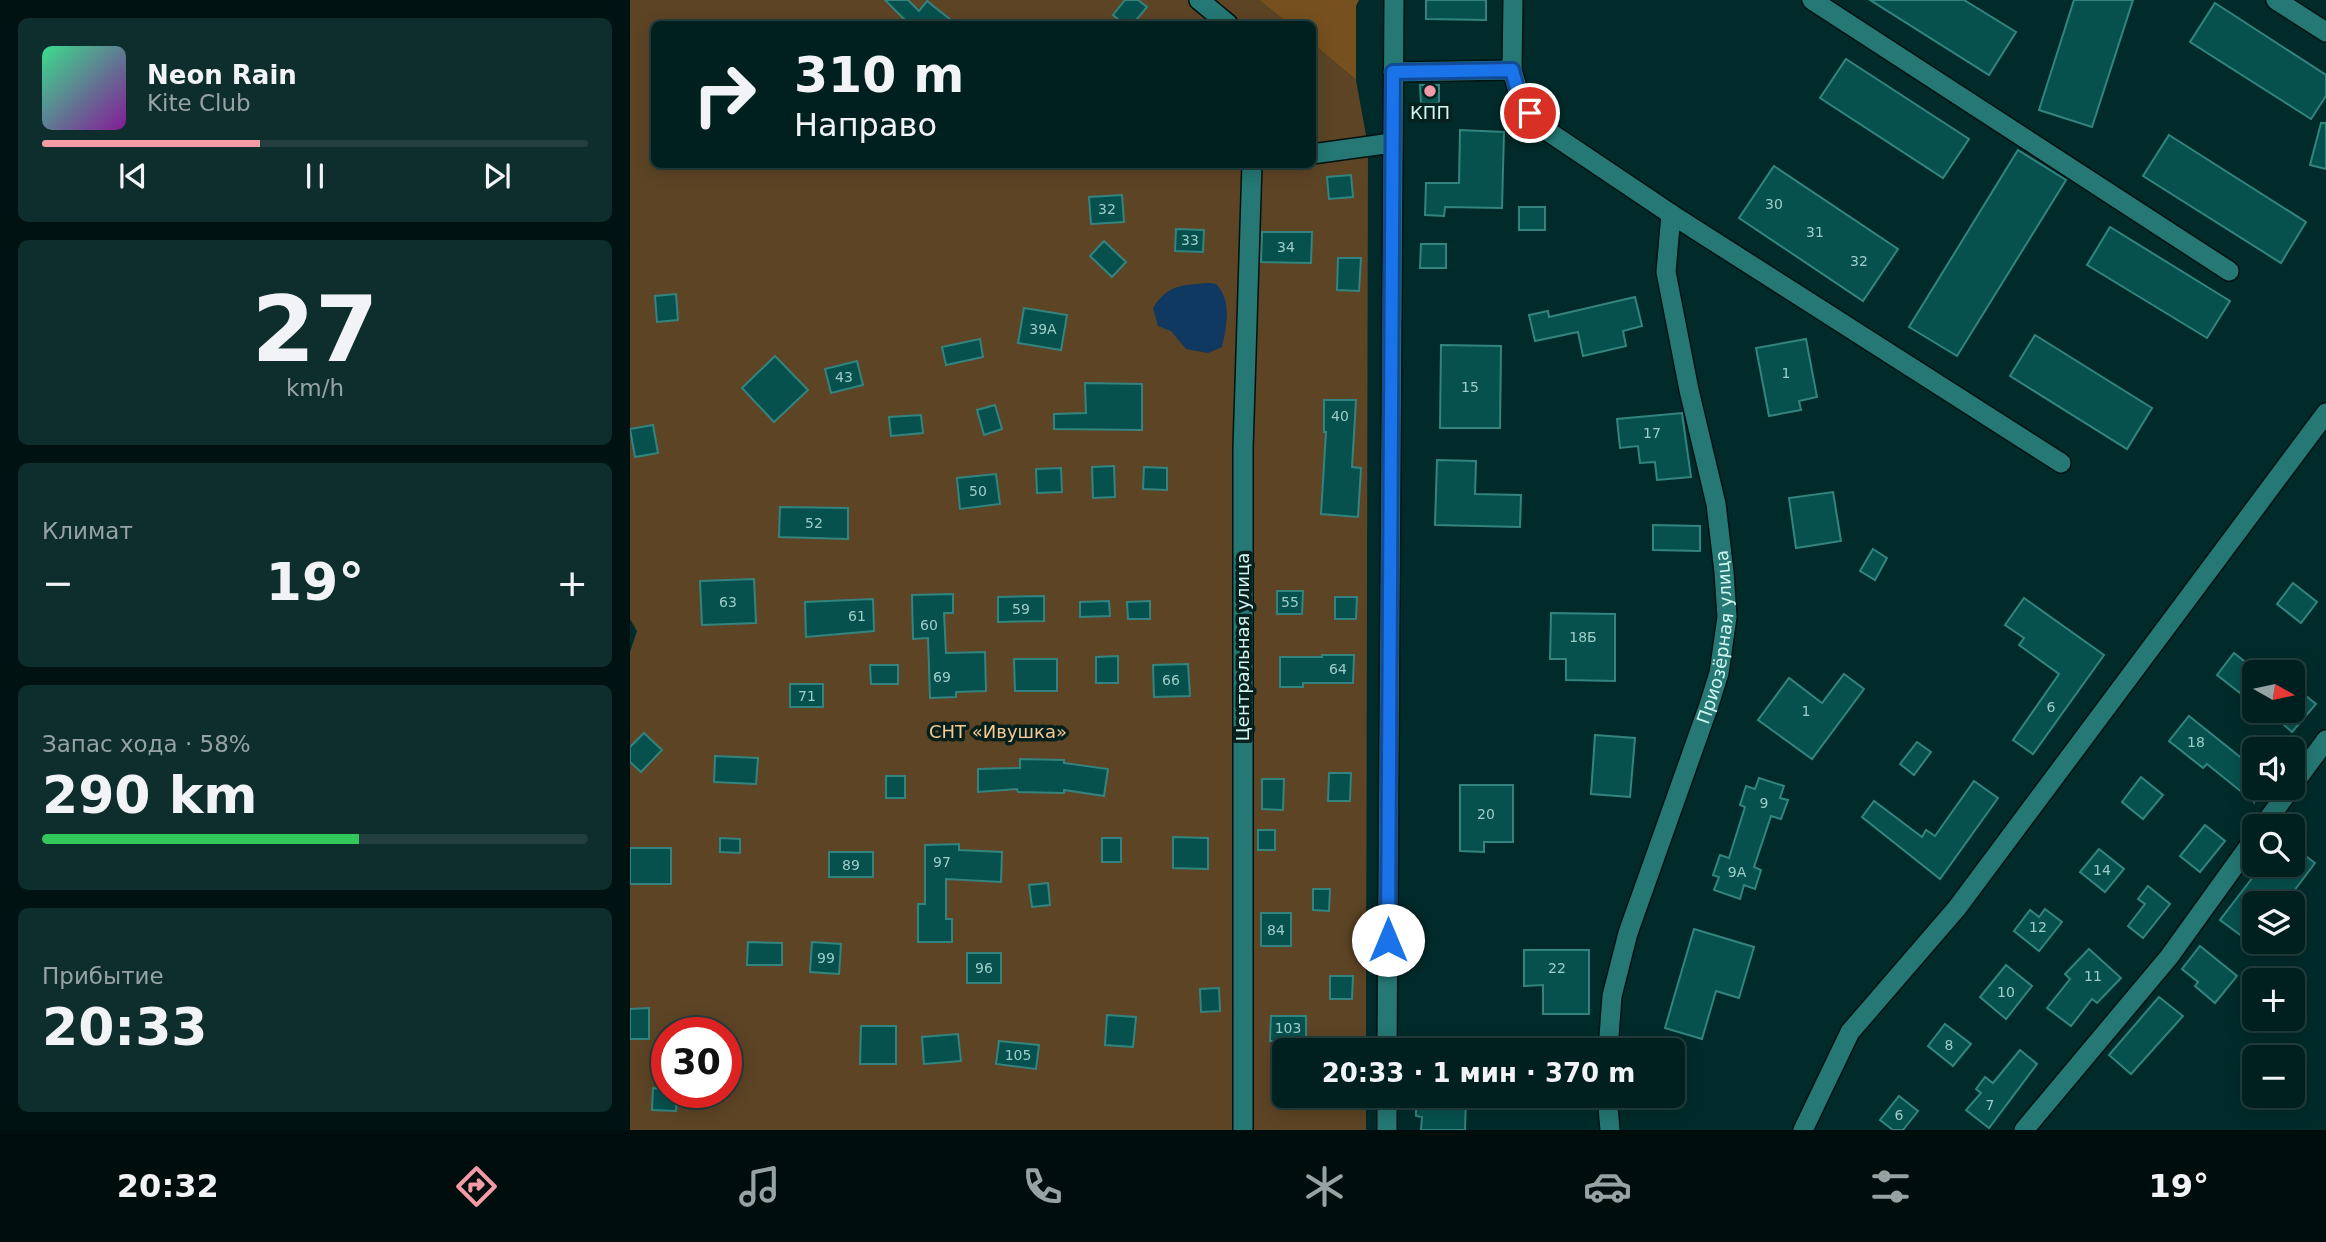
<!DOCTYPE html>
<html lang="ru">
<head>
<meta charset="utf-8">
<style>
  :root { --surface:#002020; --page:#0e2d2d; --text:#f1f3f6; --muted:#95a3a5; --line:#223e3e; --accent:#f39aa7 }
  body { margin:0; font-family:"DejaVu Sans",sans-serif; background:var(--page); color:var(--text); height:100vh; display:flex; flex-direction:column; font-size:26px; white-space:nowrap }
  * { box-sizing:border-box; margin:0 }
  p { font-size:23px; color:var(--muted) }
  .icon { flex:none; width:38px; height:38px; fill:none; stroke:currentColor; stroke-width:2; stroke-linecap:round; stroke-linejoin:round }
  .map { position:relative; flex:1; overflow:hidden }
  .details { display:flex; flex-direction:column; gap:18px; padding:18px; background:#001212; width:630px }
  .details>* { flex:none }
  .top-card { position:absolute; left:21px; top:21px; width:665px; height:147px; border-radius:10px; box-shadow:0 4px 18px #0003,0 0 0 2px var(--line); background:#002020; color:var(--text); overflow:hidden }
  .needle { width:46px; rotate:99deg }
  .fabs { position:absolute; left:1612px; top:660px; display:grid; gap:14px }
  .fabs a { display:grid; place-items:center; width:63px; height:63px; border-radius:10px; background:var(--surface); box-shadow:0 4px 18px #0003,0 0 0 2px var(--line); font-size:35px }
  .speed { position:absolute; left:21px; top:1017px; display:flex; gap:14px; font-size:35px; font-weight:700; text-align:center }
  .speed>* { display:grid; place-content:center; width:91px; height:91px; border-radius:50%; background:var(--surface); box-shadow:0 4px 18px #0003,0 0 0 2px var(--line); line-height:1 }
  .speed .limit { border:10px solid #d22; background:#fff; color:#111 }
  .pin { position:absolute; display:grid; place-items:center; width:60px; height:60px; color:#fff; margin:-30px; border:4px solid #fff; border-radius:50%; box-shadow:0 2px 7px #0007 }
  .me { position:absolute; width:77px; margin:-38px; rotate:0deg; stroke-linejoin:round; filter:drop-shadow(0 0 5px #0008) }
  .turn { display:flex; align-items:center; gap:24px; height:147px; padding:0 28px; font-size:32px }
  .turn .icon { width:91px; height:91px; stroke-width:2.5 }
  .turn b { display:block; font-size:49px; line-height:60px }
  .big { font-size:52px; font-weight:700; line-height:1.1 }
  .details .tile { flex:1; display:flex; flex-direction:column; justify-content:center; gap:10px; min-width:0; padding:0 24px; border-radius:10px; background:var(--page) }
  .details .dial { align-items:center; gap:0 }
  .dial b { font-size:91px; line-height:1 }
  .song { display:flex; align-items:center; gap:21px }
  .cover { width:84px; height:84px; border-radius:10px; background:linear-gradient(135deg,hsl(150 70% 55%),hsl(290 70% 35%)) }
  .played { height:7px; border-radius:4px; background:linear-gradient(90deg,var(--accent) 40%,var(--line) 40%) }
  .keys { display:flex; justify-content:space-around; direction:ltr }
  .heat { display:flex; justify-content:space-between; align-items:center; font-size:38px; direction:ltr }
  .charge { height:10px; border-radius:5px; background:linear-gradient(90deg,#34c759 58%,var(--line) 0) }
  .trip { position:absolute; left:642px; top:1038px; width:413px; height:70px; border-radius:10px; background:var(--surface); box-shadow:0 4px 18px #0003,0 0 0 2px var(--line); font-weight:700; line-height:70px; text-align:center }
  .tab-bar { display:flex; height:112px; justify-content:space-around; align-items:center; background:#000d0d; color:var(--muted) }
  .tab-bar .icon { width:49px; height:49px }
  .tab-bar .selected { color:var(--accent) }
  .tab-bar b { font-size:32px; color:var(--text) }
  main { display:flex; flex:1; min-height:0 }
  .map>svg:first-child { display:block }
  .green { fill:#5d4425; fill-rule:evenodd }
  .forest { fill:#76501e }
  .water { fill:#0f3960 }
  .building { fill:#06514e; stroke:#33847f; stroke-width:2 }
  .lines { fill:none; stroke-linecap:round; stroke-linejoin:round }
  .street-casing { stroke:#001211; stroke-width:22 }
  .street { stroke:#257874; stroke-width:19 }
  .route-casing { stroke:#114b97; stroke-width:18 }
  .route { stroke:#1a73e8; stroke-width:12 }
  .poi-dot { fill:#f39aa7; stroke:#06201e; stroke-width:2.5 }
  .labels { text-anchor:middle; stroke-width:7; stroke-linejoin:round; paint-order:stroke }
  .number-label { font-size:14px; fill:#9ecdc9 }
  .poi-label { font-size:18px; fill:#d0f6f2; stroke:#06201e }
  .street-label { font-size:18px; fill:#d0f6f2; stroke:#06201e }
  .park-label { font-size:18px; fill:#f9c992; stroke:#06201e }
</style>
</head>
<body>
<main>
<section class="details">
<div class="tile">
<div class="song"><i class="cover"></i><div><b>Neon Rain</b><p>Kite Club</p></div></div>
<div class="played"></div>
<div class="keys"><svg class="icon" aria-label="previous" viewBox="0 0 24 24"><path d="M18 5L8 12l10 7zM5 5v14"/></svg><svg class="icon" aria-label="pause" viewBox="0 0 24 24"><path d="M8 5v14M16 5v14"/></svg><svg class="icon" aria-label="next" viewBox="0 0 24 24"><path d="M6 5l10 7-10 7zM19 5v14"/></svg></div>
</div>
<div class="tile dial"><b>27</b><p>km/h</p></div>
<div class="tile"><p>Климат</p>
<div class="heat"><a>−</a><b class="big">19°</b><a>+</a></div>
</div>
<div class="tile"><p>Запас хода · 58%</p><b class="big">290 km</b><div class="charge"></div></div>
<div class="tile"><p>Прибытие</p><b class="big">20:33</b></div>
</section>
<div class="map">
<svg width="1696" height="1130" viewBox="0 0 1696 1130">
  <rect width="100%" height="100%" fill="#002b2a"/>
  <path class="green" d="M0,0H629L659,24H24V164H682L683,44L726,80L738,146L736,1050H654V1096H736V1130H0V652L7,631L0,619ZM37,1032H96V1092H37Z"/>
  <path class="forest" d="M629,0H729L726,6V80L683,44L682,24H659Z"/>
  <path class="water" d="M579,283L586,284C602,299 597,327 592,347L578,353L556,349L541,331L528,326L523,308C538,284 553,285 579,283Z"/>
  <g class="building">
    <path d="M255,0H278L289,11L297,1L326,24H279Z"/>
    <path d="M495,0H508L517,7L503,24H494L483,15Z"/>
    <path d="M796,0H856V20L796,19Z"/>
    <path d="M1240,0H1334L1386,32L1359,75Z"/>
    <path d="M1444,0H1503L1462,127L1409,110Z"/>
    <path d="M1585,3L1696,75V96L1681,119L1560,42Z"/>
    <path d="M1216,59L1339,139L1313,178L1190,98Z"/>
    <path d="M790,85H809V103H791Z"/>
    <path d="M1691,123H1696V169L1680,165Z"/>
    <path d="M830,130L874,132L872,208L815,207L814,216L795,215L796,183H829Z"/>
    <path d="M1539,135L1676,222L1651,263L1513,176Z"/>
    <path d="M1388,150L1436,180L1327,356L1279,327Z"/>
    <path d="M1144,166L1268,249L1233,301L1109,218Z"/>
    <path d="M721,175L723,197L699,199L697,177Z"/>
    <path d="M492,195L494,222L461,224L459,197Z"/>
    <rect x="889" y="207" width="26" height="23"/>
    <path d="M1480,227L1600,301L1577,338L1457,265Z"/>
    <path d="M546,229L574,230L573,252L545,251Z"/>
    <path d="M632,232H682L681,263L631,262Z"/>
    <path d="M474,241L496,262L482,277L460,256Z"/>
    <path d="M791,244H816V268H790Z"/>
    <path d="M708,258H731L729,291L707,290Z"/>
    <path d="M46,294L48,320L27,322L25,296Z"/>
    <path d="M1005,297L1012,326L993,331L996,346L953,356L948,332L905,341L899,315L918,311L919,317Z"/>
    <path d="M394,308L437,315L431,350L388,343Z"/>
    <path d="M1405,335L1522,408L1497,449L1380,376Z"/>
    <path d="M350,339L353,357L316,365L312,347Z"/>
    <path d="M1176,339L1187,397L1169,401L1171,410L1139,416L1126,348Z"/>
    <path d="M811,345L871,346L870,428H810Z"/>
    <path d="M145,356L178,390L144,422L112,388Z"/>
    <path d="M227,361L233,385L201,393L195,369Z"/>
    <path d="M455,383L512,384V430L424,429V414L456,413Z"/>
    <path d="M694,400H726L722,467L731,468L728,517L691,514L696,432H694Z"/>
    <path d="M365,405L372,429L354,435L347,410Z"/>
    <path d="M1052,413L1061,477L1027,480L1025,462L1010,463L1008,446L990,448L987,419Z"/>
    <path d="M291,415L293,433L261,436L259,417Z"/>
    <path d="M23,425L28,453L5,457L0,429Z"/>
    <path d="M807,460L846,461L845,494L891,495L890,527L805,525Z"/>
    <path d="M484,466L485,497L463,498L462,467Z"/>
    <path d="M514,467L537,468V490L513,489Z"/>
    <path d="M431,468L432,492L407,493L406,469Z"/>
    <path d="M366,474L370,504L330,509L327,478Z"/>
    <path d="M1203,492L1211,541L1166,548L1159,498Z"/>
    <path d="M150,507L218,508V539L149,537Z"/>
    <path d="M1023,525L1070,526V551L1023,550Z"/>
    <path d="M1243,549L1257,558L1245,580L1230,571Z"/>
    <path d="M124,579L126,623L72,625L70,581Z"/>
    <path d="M1663,583L1687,602L1671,623L1647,604Z"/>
    <path d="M647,591H673L672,614H647Z"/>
    <path d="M323,594V613H314L316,653L355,652L356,691L326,692V697L300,698L298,638L283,639L282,595Z"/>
    <path d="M414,596V621L368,622V597Z"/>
    <path d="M705,597H727L726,619H705Z"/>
    <path d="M1394,598L1474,655L1403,754L1383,740L1429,674L1389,645L1394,638L1375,625Z"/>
    <path d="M243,599L244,631L176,637L175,602Z"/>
    <path d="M479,601L480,616L450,617V602Z"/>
    <path d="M520,601V619H498L497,602Z"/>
    <path d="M921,613L985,614V681L936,680V659H920Z"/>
    <path d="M1604,653L1624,669V684L1614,696L1587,675Z"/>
    <path d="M692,655H724L723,683H673V687H650V657H692Z"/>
    <path d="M488,656V683H466V657Z"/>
    <path d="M384,659H427V691H385Z"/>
    <path d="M558,664L560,696L524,697L523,665Z"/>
    <path d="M240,665H268V684H241Z"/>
    <path d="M1214,674L1234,689L1182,759L1128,720L1159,678L1192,703Z"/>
    <rect x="160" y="684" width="33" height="23"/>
    <path d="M1662,685L1686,704L1662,732L1637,710H1662Z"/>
    <path d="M1559,716L1614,760L1624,748V802L1577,764L1573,768L1539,741Z"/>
    <path d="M14,733L32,750L11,772L0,762V747Z"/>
    <path d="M965,735L1005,738L1000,797L961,794Z"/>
    <path d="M1287,742L1301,752L1284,775L1270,764Z"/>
    <path d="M85,756L128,758L126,784L84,782Z"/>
    <path d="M390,759L434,760V763L478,769L474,796L434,790V793L388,792L387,789L348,792V769L390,768Z"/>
    <path d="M699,773H721L720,801H698Z"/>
    <rect x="256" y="776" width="19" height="22"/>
    <path d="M1511,777L1533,795L1513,819L1492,802Z"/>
    <path d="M1129,778L1154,786L1150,798L1158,800L1151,819L1141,816L1124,867L1131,870L1125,889L1114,885L1110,899L1084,890L1089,877L1083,875L1090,855L1099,858L1115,807L1110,805L1116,786L1125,789Z"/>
    <path d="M632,779H654L653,810L632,809Z"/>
    <path d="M1344,781L1368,798L1310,879L1232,817L1244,801L1292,837L1296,830L1305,836Z"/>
    <path d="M830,785H883V842H854V852L830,851Z"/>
    <path d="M1575,825L1595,841L1570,872L1550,856Z"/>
    <rect x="628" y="830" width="17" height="20"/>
    <path d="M543,837L578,838V869L543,868Z"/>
    <path d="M90,838L110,839V853L90,852Z"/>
    <rect x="472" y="838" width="19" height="24"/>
    <path d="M329,844V850L372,852L371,882L316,879V919H322V942H288V904H295V845Z"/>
    <path d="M1662,846L1685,863L1655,903H1624V945L1590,920L1633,864H1662Z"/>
    <rect x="0" y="848" width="41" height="36"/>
    <path d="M1469,849L1494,869L1475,892L1450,872Z"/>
    <rect x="199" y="852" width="44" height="25"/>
    <path d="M418,883L420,905L402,907L399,885Z"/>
    <path d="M1518,886L1540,904L1513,938L1498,926L1515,904L1508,899Z"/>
    <path d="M683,889H700L699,911L683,910Z"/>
    <path d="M1415,909L1432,922L1409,951L1384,931L1400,910L1409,917Z"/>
    <rect x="631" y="913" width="30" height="33"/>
    <path d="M1064,929L1124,947L1109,998L1086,991L1072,1039L1035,1028Z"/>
    <path d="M118,942L152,943V965H117Z"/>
    <path d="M182,942L211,944L209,974L180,972Z"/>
    <path d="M1570,946L1607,976L1585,1003L1565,986L1568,982L1552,969Z"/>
    <path d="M1459,949L1491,978L1467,1003L1462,999L1441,1026L1417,1008L1440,979L1435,974Z"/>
    <path d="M894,950H959V1014H913V985L894,986Z"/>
    <rect x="337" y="953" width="34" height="30"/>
    <path d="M1376,965L1402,986L1376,1019L1350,997Z"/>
    <path d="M700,976H723L722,999H700Z"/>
    <path d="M589,988L590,1011L571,1012L570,989Z"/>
    <path d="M1529,997L1553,1016L1501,1074L1479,1055Z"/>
    <path d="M19,1008V1039H0V1009Z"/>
    <path d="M477,1015L506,1017L503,1047L475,1045Z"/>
    <path d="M641,1016H676V1041H640Z"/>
    <path d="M1315,1024L1341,1044L1323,1066L1298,1046Z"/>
    <path d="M231,1026H266V1064H230Z"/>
    <path d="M328,1034L331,1061L294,1064L292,1037Z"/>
    <path d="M369,1041L409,1045L406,1069L366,1064Z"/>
    <path d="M1390,1050L1407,1064L1359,1128L1336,1110L1351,1093L1346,1089L1355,1077L1363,1083Z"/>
    <path d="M23,1088L47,1092L46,1111L22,1110Z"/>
    <path d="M794,1096H836L835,1130H791L792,1117L786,1116V1098Z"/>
    <path d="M1269,1096L1288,1111L1273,1130H1263L1250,1120Z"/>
  </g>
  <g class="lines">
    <defs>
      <g id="street">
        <path d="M569,0L598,24"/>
        <path d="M1182,0L1599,271"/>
        <path d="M1646,0L1696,32"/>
        <path d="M882,70L883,0"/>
        <path d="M763,72L882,70L890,98L910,126L1041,214L1431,463"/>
        <path d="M682,154L762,143"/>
        <path d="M1662,786L1696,740"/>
        <path d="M1633,826L1661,788"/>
        <path d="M757,1050L764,0"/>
        <path id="s1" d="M978,1050L982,996L998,933L1079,705L1089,673L1097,617L1094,572L1086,504L1059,390L1036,272L1041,214"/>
        <path d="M977,1096L980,1130"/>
        <path d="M613,1130V449L622,164"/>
        <path d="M757,1130V1096"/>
        <path d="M1173,1130L1220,1032L1327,908L1696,413"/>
        <path d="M1394,1130L1539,957L1624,839"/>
      </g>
    </defs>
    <use href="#street" class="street-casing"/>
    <use href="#street" class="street"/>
  </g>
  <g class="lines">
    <defs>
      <path id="route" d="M758,940L763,72L882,70L890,99L900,113"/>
    </defs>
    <use href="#route" class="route-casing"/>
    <use href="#route" class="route"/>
  </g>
  <circle class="poi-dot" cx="800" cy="91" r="7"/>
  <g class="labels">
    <g class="number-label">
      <text x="1144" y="209">30</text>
      <text x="477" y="214">32</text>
      <text x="1185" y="237">31</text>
      <text x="560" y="245">33</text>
      <text x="656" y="252">34</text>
      <text x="1229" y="266">32</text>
      <text x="413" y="334">39А</text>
      <text x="1156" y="378">1</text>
      <text x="214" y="382">43</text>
      <text x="840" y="392">15</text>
      <text x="710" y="421">40</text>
      <text x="1022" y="438">17</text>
      <text x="348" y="496">50</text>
      <text x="184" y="528">52</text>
      <text x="98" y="607">63</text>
      <text x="660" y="607">55</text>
      <text x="391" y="614">59</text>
      <text x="227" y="621">61</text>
      <text x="299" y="630">60</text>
      <text x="953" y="642">18Б</text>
      <text x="708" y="674">64</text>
      <text x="312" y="682">69</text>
      <text x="541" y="685">66</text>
      <text x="177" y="701">71</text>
      <text x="1421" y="712">6</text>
      <text x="1176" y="716">1</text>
      <text x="1566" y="747">18</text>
      <text x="1134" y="808">9</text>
      <text x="856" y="819">20</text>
      <text x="312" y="867">97</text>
      <text x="221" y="870">89</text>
      <text x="1472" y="875">14</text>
      <text x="1107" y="877">9А</text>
      <text x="1408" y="932">12</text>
      <text x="646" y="935">84</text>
      <text x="196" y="963">99</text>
      <text x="354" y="973">96</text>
      <text x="927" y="973">22</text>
      <text x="1463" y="981">11</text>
      <text x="1376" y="997">10</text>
      <text x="658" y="1033">103</text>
      <text x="1319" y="1050">8</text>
      <text x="388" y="1060">105</text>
      <text x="1360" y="1110">7</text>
      <text x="1269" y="1120">6</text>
    </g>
    <g class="poi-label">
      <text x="800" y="119">КПП</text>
    </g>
    <g class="street-label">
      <text dy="6" stroke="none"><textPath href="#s1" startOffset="430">Приозёрная улица</textPath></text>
      <text transform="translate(613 647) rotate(-90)" y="6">Центральная улица</text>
    </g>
    <g class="park-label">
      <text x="368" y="738">СНТ «Ивушка»</text>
    </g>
  </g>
</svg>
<div class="fabs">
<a><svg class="needle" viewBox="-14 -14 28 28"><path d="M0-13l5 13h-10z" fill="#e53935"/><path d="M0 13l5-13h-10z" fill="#95a3a5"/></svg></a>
<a><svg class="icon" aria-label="sound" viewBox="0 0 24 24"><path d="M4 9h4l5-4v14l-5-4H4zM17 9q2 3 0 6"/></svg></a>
<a><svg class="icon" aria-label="search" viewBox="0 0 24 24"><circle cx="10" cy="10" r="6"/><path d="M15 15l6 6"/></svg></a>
<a><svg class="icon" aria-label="layers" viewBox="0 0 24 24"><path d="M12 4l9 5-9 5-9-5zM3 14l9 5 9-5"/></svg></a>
<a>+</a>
<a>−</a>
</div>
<div class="speed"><div class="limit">30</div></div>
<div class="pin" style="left:900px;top:113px;background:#d93025"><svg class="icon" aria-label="arrive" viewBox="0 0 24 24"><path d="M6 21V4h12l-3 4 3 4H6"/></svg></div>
<svg class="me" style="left:758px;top:940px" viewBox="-20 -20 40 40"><circle r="19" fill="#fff"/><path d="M0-13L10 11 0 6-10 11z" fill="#1a73e8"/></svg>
<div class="trip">20:33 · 1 мин · 370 m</div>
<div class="top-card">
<div class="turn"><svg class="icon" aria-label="right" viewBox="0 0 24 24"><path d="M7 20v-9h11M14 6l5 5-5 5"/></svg><div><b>310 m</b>Направо</div></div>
</div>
</div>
</main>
<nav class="tab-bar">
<b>20:32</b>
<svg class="icon selected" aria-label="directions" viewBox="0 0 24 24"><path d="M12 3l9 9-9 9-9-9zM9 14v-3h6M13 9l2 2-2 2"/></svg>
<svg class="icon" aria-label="music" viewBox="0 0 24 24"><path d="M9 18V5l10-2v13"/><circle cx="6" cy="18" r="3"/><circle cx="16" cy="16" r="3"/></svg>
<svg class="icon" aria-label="phone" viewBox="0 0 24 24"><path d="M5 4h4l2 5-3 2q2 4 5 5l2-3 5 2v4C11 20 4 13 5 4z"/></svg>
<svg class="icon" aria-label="climate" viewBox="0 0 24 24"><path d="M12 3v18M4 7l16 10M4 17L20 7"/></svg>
<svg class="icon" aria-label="car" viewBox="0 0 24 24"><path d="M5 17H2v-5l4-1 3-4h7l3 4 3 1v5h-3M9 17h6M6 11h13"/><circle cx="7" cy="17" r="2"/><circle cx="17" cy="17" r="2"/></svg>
<svg class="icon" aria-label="filters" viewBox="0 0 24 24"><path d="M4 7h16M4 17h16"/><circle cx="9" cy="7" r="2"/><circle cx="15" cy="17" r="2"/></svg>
<b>19°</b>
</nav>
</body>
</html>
